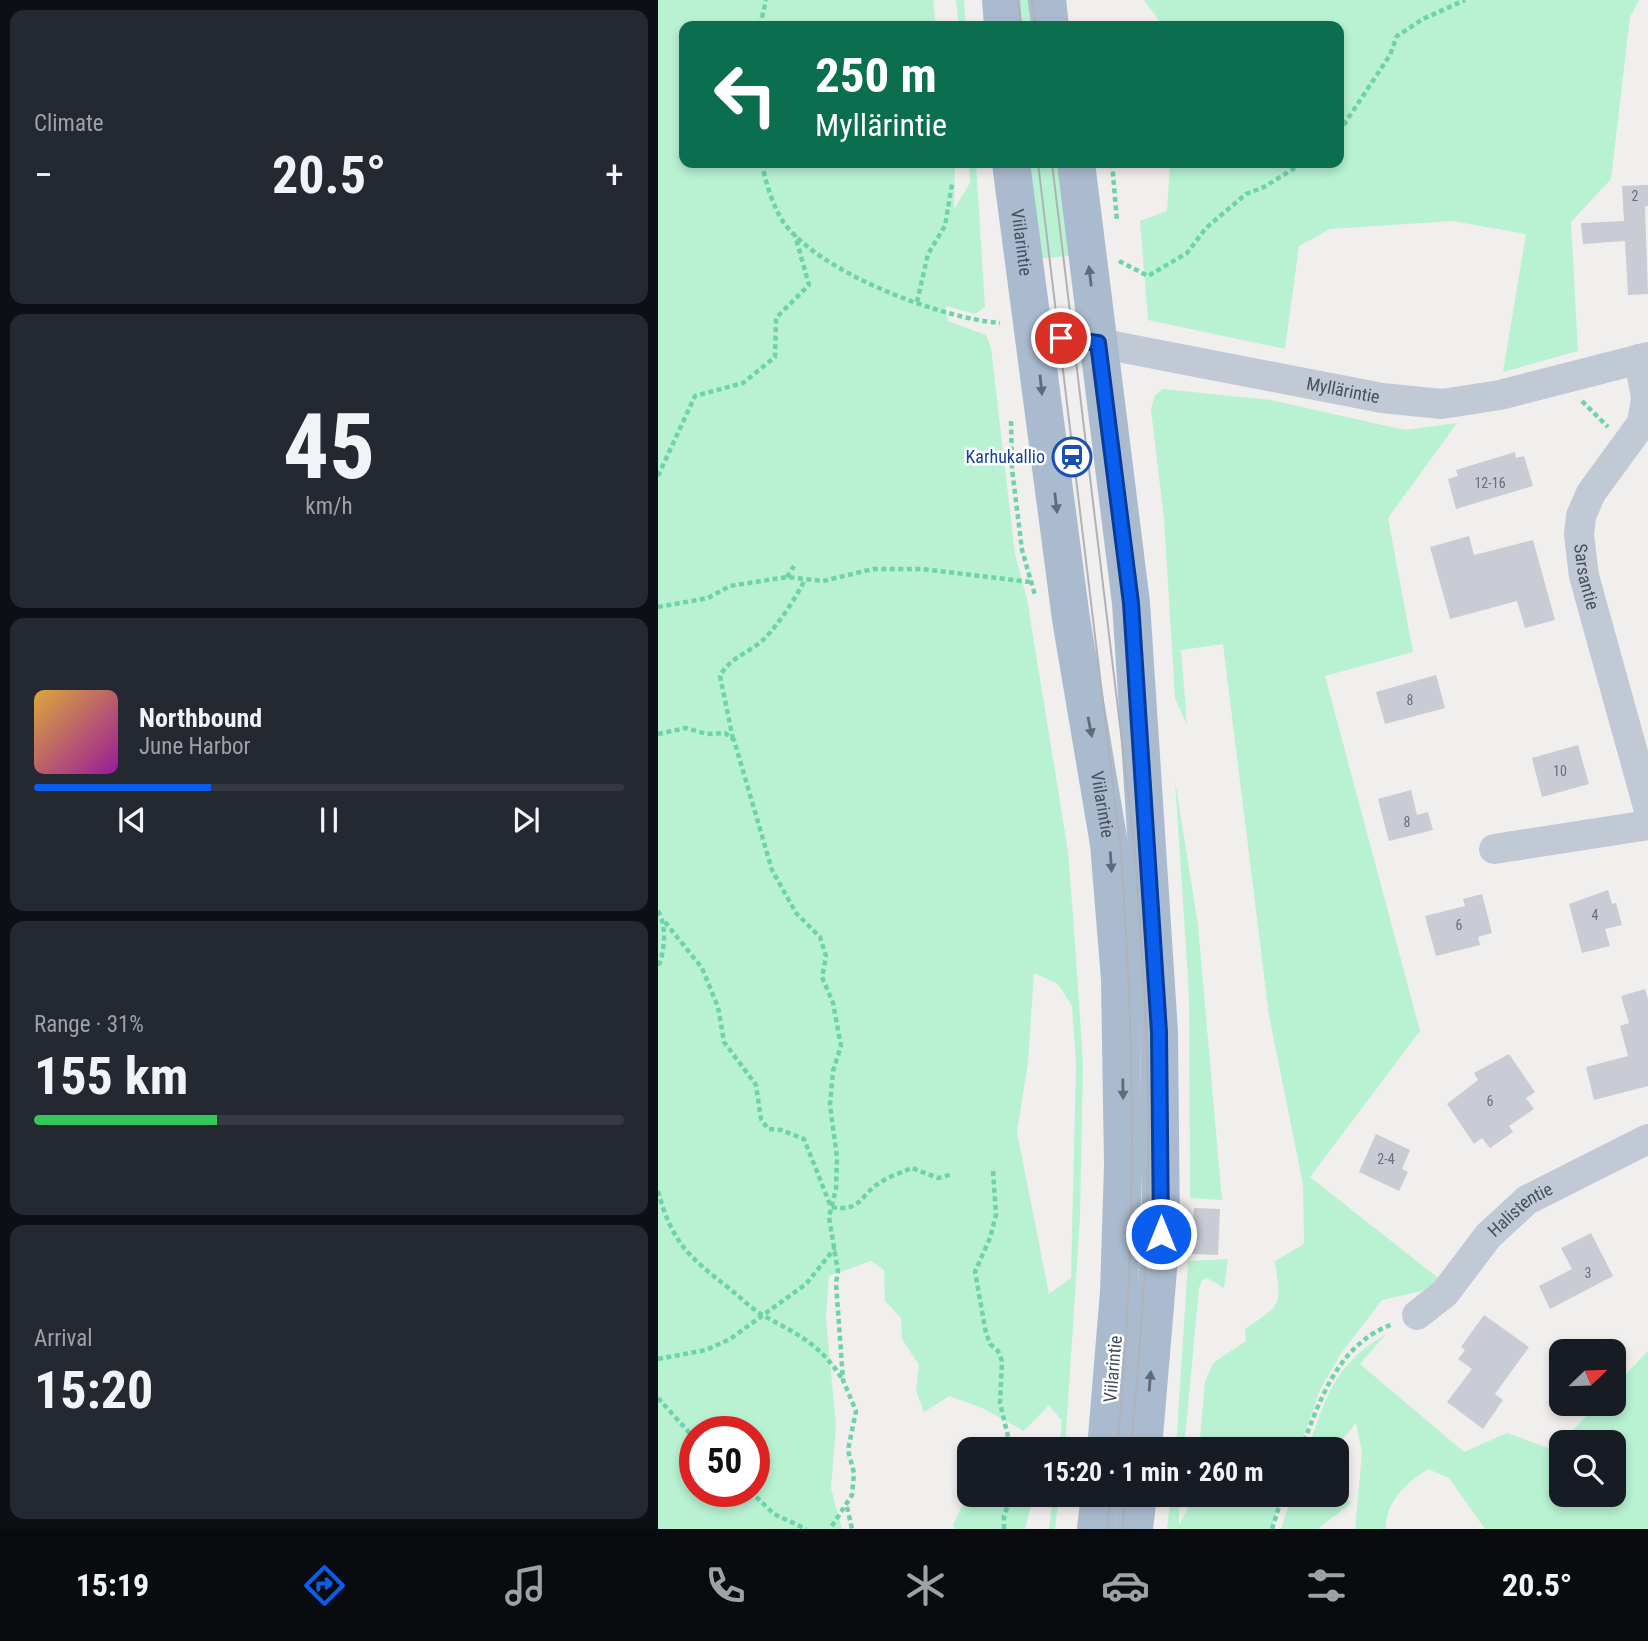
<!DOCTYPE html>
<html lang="en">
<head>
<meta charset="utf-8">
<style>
  :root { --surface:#171b24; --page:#242831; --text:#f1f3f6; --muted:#9ea1a6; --line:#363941; --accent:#0b5ded }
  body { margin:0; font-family:"Roboto Condensed",sans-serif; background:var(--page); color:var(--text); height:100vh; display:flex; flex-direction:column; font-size:26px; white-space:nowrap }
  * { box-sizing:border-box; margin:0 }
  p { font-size:23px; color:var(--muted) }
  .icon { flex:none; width:38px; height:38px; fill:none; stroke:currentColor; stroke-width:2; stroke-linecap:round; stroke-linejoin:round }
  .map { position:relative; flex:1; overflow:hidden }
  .drawer { display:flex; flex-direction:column; gap:10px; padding:10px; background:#0d0f14; width:658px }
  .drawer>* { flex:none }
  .top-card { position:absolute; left:21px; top:21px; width:665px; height:147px; border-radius:14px; box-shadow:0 4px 10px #0003; background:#0b6e4f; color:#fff; overflow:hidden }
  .needle { width:46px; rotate:67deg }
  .buttons { position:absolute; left:891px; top:1339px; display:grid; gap:14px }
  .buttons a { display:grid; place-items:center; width:77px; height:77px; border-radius:14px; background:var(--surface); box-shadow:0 4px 10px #0003; font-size:35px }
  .speed { position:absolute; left:21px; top:1416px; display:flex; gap:14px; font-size:35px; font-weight:700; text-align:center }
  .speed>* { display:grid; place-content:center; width:91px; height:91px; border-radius:50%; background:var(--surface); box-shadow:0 4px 10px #0003; line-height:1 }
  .speed .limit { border:10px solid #d22; background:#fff; color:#111 }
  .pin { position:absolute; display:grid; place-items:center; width:60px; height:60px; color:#fff; margin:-30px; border:4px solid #fff; border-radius:50%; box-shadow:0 2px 7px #0007 }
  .me { position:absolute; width:77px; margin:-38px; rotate:0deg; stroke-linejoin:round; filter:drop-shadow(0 0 5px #0008) }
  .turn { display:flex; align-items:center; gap:24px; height:147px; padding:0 21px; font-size:32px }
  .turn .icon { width:91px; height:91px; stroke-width:2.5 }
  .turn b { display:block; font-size:49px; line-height:60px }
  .big { font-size:52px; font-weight:700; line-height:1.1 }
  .drawer .tile { flex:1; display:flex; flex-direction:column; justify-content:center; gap:10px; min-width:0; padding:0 24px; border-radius:14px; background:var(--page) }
  .drawer .dial { align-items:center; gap:0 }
  .dial b { font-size:91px; line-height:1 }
  .song { display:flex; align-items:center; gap:21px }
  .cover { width:84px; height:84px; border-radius:10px; background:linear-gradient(135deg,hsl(40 70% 55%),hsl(300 70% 35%)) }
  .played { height:7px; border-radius:4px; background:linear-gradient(90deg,var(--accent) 30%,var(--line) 30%) }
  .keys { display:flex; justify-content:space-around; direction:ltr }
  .heat { display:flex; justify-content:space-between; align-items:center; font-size:38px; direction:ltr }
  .charge { height:10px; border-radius:5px; background:linear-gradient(90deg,#34c759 31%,var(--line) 0) }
  .trip { position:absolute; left:299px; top:1437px; width:392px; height:70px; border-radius:14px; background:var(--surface); box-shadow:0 4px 10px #0003; font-weight:700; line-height:70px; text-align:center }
  .dock { display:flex; height:112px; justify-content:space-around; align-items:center; background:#090b0e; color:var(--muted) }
  .dock .icon { width:49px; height:49px }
  .dock .current { color:var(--accent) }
  .dock b { font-size:32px; color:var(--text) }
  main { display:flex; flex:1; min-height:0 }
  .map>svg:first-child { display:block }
  .green { fill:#b8f2d3; fill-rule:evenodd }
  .building { fill:#c9ccd4 }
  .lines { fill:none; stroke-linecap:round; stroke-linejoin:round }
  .path { stroke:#6ed3a8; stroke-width:4.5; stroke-dasharray:5 3.5; stroke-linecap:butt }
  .minor { stroke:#c0c9d4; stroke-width:30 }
  .major { stroke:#abbbcf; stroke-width:38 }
  .tram { stroke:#afb2b9; stroke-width:2 }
  .oneway { fill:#5e6b7a }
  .route-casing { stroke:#073c9a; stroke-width:18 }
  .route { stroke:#0b5ded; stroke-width:12 }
  .labels { text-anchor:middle; stroke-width:5; stroke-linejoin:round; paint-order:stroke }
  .number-label { font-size:14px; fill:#666f7b }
  .street-label { font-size:18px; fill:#45505d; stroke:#fff }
  .transit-label { font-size:18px; fill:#164399; stroke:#fff; text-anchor:end }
</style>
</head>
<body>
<main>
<section class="drawer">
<div class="tile"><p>Climate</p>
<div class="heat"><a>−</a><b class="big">20.5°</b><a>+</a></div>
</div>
<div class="tile dial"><b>45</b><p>km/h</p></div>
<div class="tile">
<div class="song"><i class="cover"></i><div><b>Northbound</b><p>June Harbor</p></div></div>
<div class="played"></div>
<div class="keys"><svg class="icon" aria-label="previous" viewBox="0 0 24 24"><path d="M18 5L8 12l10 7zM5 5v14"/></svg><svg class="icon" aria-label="pause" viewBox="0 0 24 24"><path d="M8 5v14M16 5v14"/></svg><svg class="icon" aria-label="next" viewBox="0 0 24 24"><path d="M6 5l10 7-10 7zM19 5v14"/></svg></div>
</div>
<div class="tile"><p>Range · 31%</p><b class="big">155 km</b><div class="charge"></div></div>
<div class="tile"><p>Arrival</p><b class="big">15:20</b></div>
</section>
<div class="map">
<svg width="990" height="1529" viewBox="0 0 990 1529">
  <rect width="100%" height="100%" fill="#f1eeee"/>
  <g class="green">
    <path d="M0,0H275L278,26H26V163H297L296,209L312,183L311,163H318L327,307L317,314L288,306L290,321L328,335L333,348L357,554L369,599L410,851L417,942L425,1063L422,1217L407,1449H401L404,1421L391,1405L366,1431L324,1408L291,1396L266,1412L258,1391L261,1365L244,1339L243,1318L227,1301L226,1270L213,1261L171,1276L168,1318L178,1425L173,1488L184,1529H0ZM376,973L400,984L414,1006L418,1063L413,1278L391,1294L359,1132L370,1062ZM37,1432H96V1491H37Z"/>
    <path d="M298,0H306L308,26H301Z"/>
    <path d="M353,0H381L384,26H356Z"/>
    <path d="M486,0H981L972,17L953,179L913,222L920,351L845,372L868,234L795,221L672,229L641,246L627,349L490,320L482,221L509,211L512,163H681V26H505Z"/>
    <path d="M367,163H412L411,256L377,259Z"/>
    <path d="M505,389L613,400L747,430L799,423L730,518L755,652L667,676L762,1031L652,1177L784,1281L777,1288L724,1300L682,1355L661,1392L641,1449H541L547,1382L555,1363L588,1341L587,1329C625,1303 623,1307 617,1261L646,1244L645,1184L611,1016L565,644L523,650L529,725L517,698L506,520L493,409L497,395Z"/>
    <path d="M517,780L540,925L564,1200L532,1198L531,995Z"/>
    <path d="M570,1259L566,1288L549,1278L544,1280L541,1288L526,1449H518L530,1261Z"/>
    <path d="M728,1334L702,1364L806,1452L849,1433L896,1450L903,1443V1494H956V1442H903L940,1404H956V1387L990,1351V1529H827L791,1478L770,1469C749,1482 727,1502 728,1529H697L704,1452L698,1423L676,1449H650C669,1395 676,1365 728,1334Z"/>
    <path d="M311,1456V1489L298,1462Z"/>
    <path d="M311,1490L312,1494L376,1495L367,1529H297L295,1525Z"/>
    <path d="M679,1490L688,1494L693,1503L660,1529H623L634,1495L679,1494Z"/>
    <path d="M395,1495H401L397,1529H391Z"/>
    <path d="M513,1495H521V1525L537,1495H625L613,1529H509Z"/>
  </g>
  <g class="building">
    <path d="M990,185V206H987L990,294L970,295L967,241L925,244L923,223L966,221L964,186Z"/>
    <path d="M857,452L858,458L866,456L875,486L798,509L790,479L800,476L798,470Z"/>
    <path d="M811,536L816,555L875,540L897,620L867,628L859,601L792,619L772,547Z"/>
    <path d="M778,675L787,708L727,724L718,692Z"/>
    <path d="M920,745L931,784L884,797L874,758Z"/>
    <path d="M753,790L759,815L770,812L775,830L731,841L720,799Z"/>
    <path d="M950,890L954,904L958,903L964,925L947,929L952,946L924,953L911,904Z"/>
    <path d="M824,894L834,933L820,937L822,945L778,956L767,916L807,906L805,899Z"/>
    <path d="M987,989L990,999V1086L936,1100L928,1067L970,1056L962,1026L971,1023L963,996Z"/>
    <path d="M851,1054L877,1092L868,1098L876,1109L851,1126L855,1132L832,1148L824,1138L816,1144L789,1104L820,1080L816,1073Z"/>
    <path d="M718,1134L752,1150L744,1169L750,1172L741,1191L701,1172Z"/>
    <path d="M536,1208L562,1209L560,1255L534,1254Z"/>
    <path d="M933,1233L955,1276L892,1309L881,1286L914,1269L903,1248Z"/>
    <path d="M826,1315L871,1347L837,1394L845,1400L825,1429L789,1402L814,1369L800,1359L807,1350L803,1347Z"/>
  </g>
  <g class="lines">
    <g class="path">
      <path d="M102,26L108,0"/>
      <path d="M681,132L732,55L739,36L765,19L807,0"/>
      <path d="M104,163C107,181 115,207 126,223C163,273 281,318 342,323"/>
      <path d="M454,163L459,221"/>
      <path d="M461,261L490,276L529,253L548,228L588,194L606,187L645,163"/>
      <path d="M259,302L270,254L287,226L294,184"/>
      <path d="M924,401L950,427"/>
      <path d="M353,421L354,469L364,550L377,595"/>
      <path d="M0,476L37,396L85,383L117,357L118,318L151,285L137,235"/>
      <path d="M129,577L136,566"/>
      <path d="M0,607L50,598L72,586L129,577L165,581L215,569H264L372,582"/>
      <path d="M0,734L28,728L49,734L67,733L76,740L114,870L138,913L162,937L168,956L164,977L175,1003L183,1046L175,1071L172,1105L179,1157L178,1189L171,1217L180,1272L178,1283L185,1380L198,1411L190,1450L196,1473L194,1495L172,1529"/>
      <path d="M75,739L62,676C73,656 92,653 107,638C120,625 140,595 147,579"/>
      <path d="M0,911C9,925 7,952 0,967"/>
      <path d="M7,922L44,968L60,1007L66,1042L98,1085L103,1119L110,1129L123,1130L146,1139L173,1207C201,1212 202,1198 217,1186C227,1178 242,1173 254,1168L280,1178L295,1174"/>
      <path d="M335,1171L338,1215L332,1238L317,1272L328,1333L332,1344L340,1351L344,1361L342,1403L353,1449"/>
      <path d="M0,1191C14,1243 31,1257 72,1289C83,1298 94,1309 106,1316C141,1335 162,1344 185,1380"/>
      <path d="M0,1359L48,1350L72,1339L148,1284L177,1248"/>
      <path d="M0,1398L37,1439"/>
      <path d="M643,1449C663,1398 680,1344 735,1324"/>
      <path d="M92,1491L116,1514L148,1529"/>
      <path d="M189,1507L194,1529"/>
      <path d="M346,1529V1516L354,1494"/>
      <path d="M614,1529L625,1494"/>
    </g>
    <g class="minor">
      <path id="s1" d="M378,336L440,343L724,398L784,404L842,395L990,357"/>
      <path id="s2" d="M981,359L988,398L984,423L933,493L923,516L921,535L926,576L990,807"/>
      <path d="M836,849L990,825"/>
      <path id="s3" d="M759,1315L787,1293L830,1236L869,1200L990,1139"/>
    </g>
    <g class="major">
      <path d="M343,0L345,26"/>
      <path d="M389,0L392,26"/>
      <path id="s4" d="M353,163L413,619L451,844L462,979L465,1165L461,1292L448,1449"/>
      <path d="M418,163L473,603L501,1032L503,1234L485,1449"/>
      <path d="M438,1529L442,1494"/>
      <path d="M476,1529L480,1494"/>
    </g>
    <g class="tram">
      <path d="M360,0L363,26"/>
      <path d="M374,0L378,26"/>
      <path d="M380,163L462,843C478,1046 479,1246 459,1449"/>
      <path d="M394,163L476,841C482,922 488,1003 490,1084C493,1206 484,1328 473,1449"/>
      <path d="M449,1529L453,1494"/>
      <path d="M464,1529L468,1494"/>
    </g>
  </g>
  <defs><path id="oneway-solid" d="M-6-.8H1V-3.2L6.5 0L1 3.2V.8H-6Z" transform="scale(1.75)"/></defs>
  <g class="oneway">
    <use href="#oneway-solid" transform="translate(432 276) rotate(-97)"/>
    <use href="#oneway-solid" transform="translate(383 385) rotate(84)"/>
    <use href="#oneway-solid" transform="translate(398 503) rotate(83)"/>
    <use href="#oneway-solid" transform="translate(432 727) rotate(79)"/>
    <use href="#oneway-solid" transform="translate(453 862) rotate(86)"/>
    <use href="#oneway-solid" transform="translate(465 1089) rotate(89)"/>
    <use href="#oneway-solid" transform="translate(492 1381) rotate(-85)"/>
  </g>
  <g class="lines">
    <defs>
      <path id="route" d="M403,338L440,343L473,603L501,1032L503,1234"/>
    </defs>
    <use href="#route" class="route-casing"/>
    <use href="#route" class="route"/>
  </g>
  <defs>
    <symbol id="station-ring" viewBox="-11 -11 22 22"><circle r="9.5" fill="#fff" stroke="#1a4fb4" stroke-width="1.5"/><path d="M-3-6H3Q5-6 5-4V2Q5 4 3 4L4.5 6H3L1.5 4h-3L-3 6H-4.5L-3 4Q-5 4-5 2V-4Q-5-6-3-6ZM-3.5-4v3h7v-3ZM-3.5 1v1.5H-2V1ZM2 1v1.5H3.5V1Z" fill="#1a4fb4"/></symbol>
  </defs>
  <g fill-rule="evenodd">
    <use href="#station-ring" x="392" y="435" width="44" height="44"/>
  </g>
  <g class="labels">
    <g class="number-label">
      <text x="977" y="201">2</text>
      <text x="832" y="488">12-16</text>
      <text x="752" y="705">8</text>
      <text x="902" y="776">10</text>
      <text x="749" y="827">8</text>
      <text x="937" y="920">4</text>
      <text x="801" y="930">6</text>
      <text x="832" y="1106">6</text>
      <text x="728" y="1164">2-4</text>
      <text x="930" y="1278">3</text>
    </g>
    <g class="street-label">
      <text dy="6" stroke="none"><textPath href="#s4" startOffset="80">Viilarintie</textPath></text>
      <text dy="6" stroke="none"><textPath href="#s1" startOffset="312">Myllärintie</textPath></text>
      <text dy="6" stroke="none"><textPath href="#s2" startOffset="238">Sarsantie</textPath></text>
      <text dy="6" stroke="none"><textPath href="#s4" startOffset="648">Viilarintie</textPath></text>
      <text dy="6" stroke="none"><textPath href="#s3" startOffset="149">Halistentie</textPath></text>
      <text transform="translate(455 1369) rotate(-85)" y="6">Viilarintie</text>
    </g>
    <g class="transit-label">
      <text x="387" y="463">Karhukallio</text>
    </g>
  </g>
</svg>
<div class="buttons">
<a><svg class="needle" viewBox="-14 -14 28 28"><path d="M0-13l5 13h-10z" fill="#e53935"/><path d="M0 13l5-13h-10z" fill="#9ea1a6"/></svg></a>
<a><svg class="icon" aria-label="search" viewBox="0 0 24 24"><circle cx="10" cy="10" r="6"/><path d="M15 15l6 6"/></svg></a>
</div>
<div class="speed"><div class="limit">50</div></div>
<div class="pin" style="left:403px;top:338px;background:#d93025"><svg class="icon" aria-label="arrive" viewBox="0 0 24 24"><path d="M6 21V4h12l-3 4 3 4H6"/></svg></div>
<svg class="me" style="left:503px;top:1234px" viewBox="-20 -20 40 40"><circle r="17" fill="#0b5ded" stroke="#fff" stroke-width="3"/><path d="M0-11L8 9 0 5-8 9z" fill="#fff"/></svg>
<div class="trip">15:20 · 1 min · 260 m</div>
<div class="top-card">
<div class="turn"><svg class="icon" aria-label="left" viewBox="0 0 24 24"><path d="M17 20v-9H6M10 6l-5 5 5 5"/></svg><div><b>250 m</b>Myllärintie</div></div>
</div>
</div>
</main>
<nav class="dock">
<b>15:19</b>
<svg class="icon current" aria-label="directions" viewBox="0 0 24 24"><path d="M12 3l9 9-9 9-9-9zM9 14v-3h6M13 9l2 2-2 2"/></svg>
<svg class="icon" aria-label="music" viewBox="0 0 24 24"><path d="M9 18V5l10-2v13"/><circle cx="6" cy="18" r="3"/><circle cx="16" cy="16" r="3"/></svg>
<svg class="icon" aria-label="phone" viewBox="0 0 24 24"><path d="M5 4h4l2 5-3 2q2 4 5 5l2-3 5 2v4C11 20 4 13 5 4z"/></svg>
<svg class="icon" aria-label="climate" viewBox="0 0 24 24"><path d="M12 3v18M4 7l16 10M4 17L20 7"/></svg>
<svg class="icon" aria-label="car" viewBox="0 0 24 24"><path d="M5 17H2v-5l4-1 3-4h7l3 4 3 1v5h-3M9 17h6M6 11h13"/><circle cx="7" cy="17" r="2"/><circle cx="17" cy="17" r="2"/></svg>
<svg class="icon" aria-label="filters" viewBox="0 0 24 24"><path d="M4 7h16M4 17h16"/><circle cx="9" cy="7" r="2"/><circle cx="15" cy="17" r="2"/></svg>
<b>20.5°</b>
</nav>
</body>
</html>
